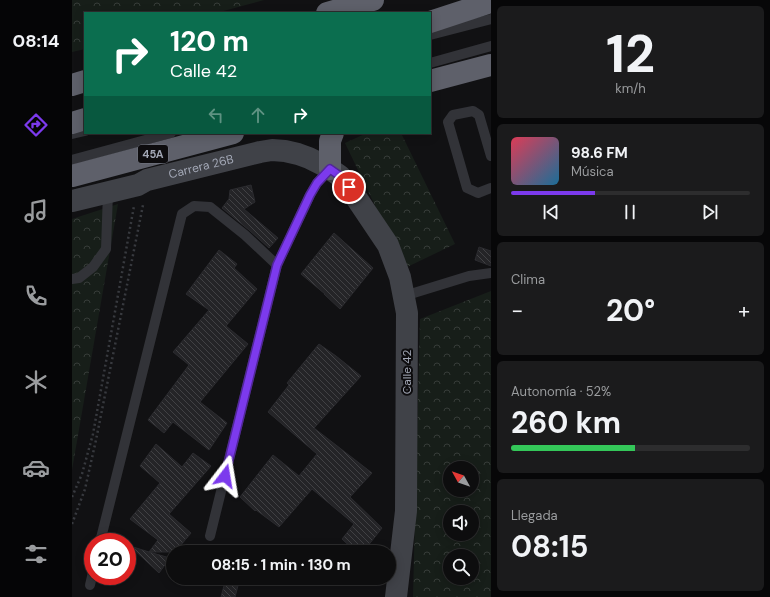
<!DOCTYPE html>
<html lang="es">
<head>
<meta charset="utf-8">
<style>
  :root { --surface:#0d0d0e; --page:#1b1b1c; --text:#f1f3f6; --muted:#9a9c9e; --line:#2d2d2e; --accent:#7c3aed }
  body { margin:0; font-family:"DM Sans",sans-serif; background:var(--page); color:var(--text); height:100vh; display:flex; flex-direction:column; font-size:15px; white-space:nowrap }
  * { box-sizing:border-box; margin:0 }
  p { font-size:13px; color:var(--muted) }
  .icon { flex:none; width:22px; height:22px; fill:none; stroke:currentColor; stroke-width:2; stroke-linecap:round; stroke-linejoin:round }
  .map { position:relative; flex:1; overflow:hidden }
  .panel { display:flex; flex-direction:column; gap:6px; padding:6px; background:#070708; width:279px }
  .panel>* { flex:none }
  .guide { position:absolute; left:12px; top:12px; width:347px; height:122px; border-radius:0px; box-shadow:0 2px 10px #0003,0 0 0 1px var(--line); background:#0b6e4f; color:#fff; overflow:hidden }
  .needle { width:26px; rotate:310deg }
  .controls { position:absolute; left:371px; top:461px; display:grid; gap:8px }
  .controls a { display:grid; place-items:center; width:36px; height:36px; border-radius:50%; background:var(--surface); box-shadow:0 2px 10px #0003,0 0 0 1px var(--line); font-size:20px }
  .speed { position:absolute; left:12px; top:533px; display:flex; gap:8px; font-size:20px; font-weight:700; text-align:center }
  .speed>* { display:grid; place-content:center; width:52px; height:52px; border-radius:50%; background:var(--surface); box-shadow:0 2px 10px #0003,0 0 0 1px var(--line); line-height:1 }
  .speed .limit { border:6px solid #d22; background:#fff; color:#111 }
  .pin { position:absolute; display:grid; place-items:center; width:34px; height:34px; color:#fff; margin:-17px; border:2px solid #fff; border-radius:50%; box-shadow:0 1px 4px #0007 }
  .me { position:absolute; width:44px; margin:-22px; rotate:14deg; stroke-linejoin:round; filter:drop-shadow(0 0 3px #0008) }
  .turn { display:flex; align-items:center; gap:14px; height:84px; padding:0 20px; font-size:18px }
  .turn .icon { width:52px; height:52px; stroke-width:2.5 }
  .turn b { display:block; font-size:28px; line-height:34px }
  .lanes { display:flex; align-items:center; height:38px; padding:0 20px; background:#0003; justify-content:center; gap:20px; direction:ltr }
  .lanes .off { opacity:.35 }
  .big { font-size:30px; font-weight:700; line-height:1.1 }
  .panel .tile { flex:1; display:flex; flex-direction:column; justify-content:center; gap:6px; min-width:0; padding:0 14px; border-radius:6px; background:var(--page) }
  .panel .dial { align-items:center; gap:0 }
  .dial b { font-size:52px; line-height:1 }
  .song { display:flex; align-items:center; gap:12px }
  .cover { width:48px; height:48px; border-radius:6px; background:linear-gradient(135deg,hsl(350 70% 55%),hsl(200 70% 35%)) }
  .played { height:4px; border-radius:2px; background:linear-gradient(90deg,var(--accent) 35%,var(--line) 35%) }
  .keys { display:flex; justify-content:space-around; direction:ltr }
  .heat { display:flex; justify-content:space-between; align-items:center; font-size:22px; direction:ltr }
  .charge { height:6px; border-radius:3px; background:linear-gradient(90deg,#34c759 52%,var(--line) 0) }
  .trip { position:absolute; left:94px; top:545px; width:230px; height:40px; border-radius:20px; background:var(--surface); box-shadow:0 2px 10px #0003,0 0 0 1px var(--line); font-weight:700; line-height:40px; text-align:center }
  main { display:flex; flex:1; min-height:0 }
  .tabs { display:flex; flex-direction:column; width:72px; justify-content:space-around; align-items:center; background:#050506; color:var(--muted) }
  .tabs .icon { width:28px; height:28px }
  .tabs .active { color:var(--accent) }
  .tabs b { font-size:18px; color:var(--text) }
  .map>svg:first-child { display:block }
  .forest { fill:url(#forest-crowns); fill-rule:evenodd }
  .building { fill:url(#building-back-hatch); stroke:#2b2b2f }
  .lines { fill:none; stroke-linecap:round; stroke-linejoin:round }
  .path { stroke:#383a3f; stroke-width:2.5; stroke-dasharray:2 3; stroke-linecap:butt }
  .lane { stroke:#323338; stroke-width:10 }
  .secondary { stroke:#404248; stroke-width:22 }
  .highway { stroke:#5e606a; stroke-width:22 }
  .route-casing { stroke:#51269a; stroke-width:10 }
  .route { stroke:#7c3aed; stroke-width:7 }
  .labels { text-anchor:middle; stroke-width:4; stroke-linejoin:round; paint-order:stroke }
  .shield { fill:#0d0c0e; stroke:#757883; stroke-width:1 }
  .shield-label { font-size:11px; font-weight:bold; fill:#a2a7b5 }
  .street-label { font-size:12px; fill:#a2a7b5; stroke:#0d0c0e }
</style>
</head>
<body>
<main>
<nav class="tabs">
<b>08:14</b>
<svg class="icon active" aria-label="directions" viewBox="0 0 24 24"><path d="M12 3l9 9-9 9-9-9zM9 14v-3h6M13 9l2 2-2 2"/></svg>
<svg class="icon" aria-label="music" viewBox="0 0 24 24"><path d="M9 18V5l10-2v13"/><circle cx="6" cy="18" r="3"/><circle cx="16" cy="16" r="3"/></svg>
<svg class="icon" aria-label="phone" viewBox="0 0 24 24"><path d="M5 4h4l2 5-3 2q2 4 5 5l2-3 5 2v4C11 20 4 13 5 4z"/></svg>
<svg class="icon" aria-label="climate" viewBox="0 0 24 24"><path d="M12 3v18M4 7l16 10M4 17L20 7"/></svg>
<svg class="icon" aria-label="car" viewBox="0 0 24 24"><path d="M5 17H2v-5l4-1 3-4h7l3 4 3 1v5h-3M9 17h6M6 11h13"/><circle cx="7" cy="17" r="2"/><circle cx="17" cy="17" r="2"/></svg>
<svg class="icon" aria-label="filters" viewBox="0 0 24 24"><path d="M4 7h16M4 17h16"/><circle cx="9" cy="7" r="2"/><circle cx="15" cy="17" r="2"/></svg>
</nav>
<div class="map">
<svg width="419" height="597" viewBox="0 0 419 597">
  <defs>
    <pattern id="forest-crowns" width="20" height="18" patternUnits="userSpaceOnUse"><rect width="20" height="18" fill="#171e19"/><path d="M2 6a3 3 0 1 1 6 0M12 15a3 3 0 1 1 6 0" fill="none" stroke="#363c38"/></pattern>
    <pattern id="building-back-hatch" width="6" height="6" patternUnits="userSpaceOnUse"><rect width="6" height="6" fill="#242427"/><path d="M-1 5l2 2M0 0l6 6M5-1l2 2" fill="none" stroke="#414144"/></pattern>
  </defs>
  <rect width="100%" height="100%" fill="#111113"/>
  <g class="forest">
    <path d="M0,0H192L144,13H13V49L0,52Z"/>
    <path d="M295,133H329L383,244L333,268L273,143Z"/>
    <path d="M46,204L0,470V219Z"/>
    <path d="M419,291V597H341L348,319ZM378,468H400V490H378ZM378,512H400V534H378ZM378,556H400V578H378Z"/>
  </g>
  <g class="building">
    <path d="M179,185L183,202L172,209L206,238L197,248L177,230L150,208L157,199L158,190Z"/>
    <path d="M262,233L301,268L268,309L252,294H253L229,274Z"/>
    <path d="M407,247L419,251V266L403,260Z"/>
    <path d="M147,250L165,264L162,268L185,289L154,326L176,344L128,402L155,423L137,450L101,422L92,433L76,420L117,365L101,352L137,310L114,294Z"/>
    <path d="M247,344L264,356L289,376L242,428L300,473L278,497L310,528L291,552H284L270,539L282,524L240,489L207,527L184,510L183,511L168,497L201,455L227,476L245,454L196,412L217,385L215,383Z"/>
    <path d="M84,444L110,467L121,453L139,466L97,514L119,533L103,552H77L98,558L87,573L58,546L77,552L86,540L58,519L88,483L68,466Z"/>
    <path d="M154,578H168L163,597H149Z"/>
  </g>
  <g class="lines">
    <g class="path">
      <path d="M0,497L10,474L21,434L62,206"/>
      <path d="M0,524L13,489L24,440L71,205"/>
    </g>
    <g class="lane">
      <path d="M358,35L419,19"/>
      <path d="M358,63L419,46"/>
      <path d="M0,134L13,131"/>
      <path d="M419,156L407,115L401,111L381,115L376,122L395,188L406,193L419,188"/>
      <path d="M0,160L99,133"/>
      <path d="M0,279L7,278L21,267L34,249L36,192"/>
      <path d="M332,296L397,276L419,273"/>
      <path d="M138,536L205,265L238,195L245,183L258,169"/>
      <path d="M28,542L110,214L122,206L138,207L173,235L205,265"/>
      <path d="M18,585L21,572"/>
    </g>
    <path class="secondary" id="s1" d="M0,201L66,185L75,180L188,152L200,150L213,151L226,154L237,158L249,164L258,169L268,176L277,187L316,245L328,277L335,313L334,511L324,597"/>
    <g class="highway">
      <path d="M255,13L301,0"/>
      <path d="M358,22L419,2"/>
      <path d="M358,81L419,65"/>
      <path d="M0,85L13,81"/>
      <path d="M0,123L13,119"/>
      <path d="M258,169V141L261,133"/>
      <path d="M0,176L161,133"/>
    </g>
  </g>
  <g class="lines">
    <defs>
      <path id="route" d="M153,476L205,265L238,195L245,183L258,169L268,176L277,187"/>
    </defs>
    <use href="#route" class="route-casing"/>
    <use href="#route" class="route"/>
  </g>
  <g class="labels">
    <rect class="shield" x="66" y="145" width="30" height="18" rx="3"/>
    <g class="shield-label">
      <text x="81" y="158">45A</text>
    </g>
    <g class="street-label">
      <text dy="4" stroke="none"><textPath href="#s1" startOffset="134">Carrera 26B</textPath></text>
      <text transform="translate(335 372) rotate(-90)" y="4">Calle 42</text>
    </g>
  </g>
</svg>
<div class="controls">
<a><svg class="needle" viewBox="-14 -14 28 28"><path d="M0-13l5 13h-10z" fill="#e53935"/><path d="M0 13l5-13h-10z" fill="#9a9c9e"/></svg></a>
<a><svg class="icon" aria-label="sound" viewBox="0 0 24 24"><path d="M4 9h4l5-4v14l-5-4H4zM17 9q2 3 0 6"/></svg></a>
<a><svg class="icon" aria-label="search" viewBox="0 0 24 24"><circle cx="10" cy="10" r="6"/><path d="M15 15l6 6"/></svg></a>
</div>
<div class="speed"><div class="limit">20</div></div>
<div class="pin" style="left:277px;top:187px;background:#d93025"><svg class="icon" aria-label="arrive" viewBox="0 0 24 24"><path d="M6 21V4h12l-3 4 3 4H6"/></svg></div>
<svg class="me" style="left:153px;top:476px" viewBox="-20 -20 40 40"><path d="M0-17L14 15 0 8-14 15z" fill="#7c3aed" stroke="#fff" stroke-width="4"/></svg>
<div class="trip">08:15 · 1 min · 130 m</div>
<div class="guide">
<div class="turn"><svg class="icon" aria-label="right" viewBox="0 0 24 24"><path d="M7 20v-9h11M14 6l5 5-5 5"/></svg><div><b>120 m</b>Calle 42</div></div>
<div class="lanes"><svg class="icon off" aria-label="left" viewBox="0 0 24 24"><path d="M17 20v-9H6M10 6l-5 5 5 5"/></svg><svg class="icon off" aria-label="ahead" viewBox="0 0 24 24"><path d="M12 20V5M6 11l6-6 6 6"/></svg><svg class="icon" aria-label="right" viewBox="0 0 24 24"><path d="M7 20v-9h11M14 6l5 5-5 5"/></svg></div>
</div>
</div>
<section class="panel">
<div class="tile dial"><b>12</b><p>km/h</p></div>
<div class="tile">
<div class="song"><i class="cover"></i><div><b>98.6 FM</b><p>Música</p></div></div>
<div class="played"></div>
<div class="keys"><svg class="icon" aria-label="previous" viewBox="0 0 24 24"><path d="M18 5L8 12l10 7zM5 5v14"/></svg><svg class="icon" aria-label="pause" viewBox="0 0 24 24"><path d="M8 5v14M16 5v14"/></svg><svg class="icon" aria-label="next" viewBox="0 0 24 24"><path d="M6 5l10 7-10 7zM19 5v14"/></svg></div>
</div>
<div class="tile"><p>Clima</p>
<div class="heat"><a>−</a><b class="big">20°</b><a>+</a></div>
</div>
<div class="tile"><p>Autonomía · 52%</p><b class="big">260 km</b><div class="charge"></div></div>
<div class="tile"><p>Llegada</p><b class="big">08:15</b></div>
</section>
</main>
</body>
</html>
